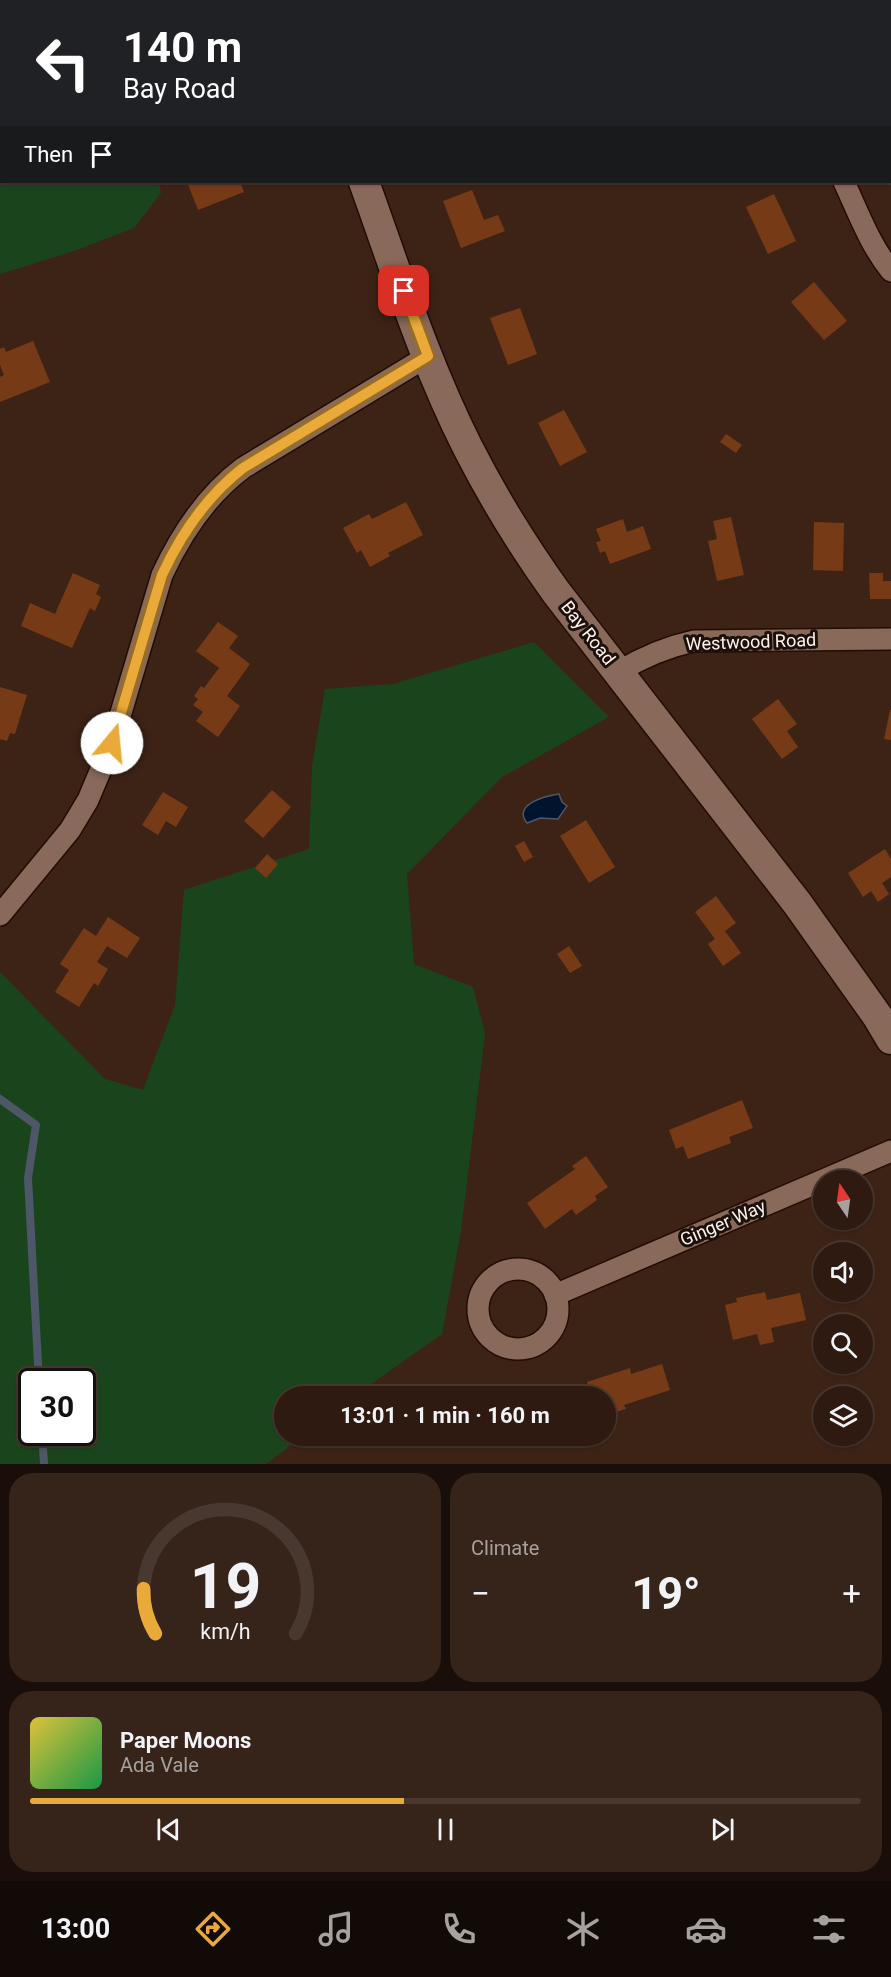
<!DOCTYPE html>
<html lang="en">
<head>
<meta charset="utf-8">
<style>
  :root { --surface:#2e1a10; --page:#362319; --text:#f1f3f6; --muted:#a7a19f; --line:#493830; --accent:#eaaa39 }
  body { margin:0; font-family:Roboto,sans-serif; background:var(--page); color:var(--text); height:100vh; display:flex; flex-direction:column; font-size:22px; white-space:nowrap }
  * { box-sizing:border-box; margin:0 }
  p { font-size:20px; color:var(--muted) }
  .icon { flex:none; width:33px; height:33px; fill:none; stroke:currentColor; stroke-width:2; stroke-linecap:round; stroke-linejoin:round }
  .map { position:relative; height:1464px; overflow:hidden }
  .panel { display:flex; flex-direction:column; gap:9px; padding:9px; background:#190e09; flex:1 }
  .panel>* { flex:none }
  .hud { position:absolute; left:0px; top:0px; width:891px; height:183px; box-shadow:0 2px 4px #0004,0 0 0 2px var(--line); background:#202124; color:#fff; overflow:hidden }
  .needle { width:39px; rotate:347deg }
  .controls { position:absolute; left:813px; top:1170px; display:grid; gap:12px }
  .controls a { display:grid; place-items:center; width:60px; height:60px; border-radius:50%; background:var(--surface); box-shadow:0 2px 4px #0004,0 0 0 2px var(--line); font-size:30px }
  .speed { position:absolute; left:18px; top:1368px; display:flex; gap:12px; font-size:30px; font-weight:700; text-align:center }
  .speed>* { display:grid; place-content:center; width:78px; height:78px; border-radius:50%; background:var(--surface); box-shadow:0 2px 4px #0004,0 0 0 2px var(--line); line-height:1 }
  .speed .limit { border:3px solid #111; border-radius:9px; background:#fff; color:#111 }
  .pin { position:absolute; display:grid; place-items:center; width:51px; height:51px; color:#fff; margin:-26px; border-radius:12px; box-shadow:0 3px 9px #0006 }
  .me { position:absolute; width:66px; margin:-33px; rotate:17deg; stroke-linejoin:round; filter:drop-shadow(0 0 4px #0008) }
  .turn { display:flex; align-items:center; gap:21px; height:126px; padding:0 24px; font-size:27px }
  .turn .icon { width:78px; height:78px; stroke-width:2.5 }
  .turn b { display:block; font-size:42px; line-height:51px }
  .then { display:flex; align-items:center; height:57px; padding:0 24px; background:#0003; gap:12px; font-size:22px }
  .big { font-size:45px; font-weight:700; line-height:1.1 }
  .panel .card { flex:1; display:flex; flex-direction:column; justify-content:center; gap:9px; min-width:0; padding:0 21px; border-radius:24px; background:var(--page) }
  .panel .dial { align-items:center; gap:0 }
  .dial svg { height:156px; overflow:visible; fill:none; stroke:var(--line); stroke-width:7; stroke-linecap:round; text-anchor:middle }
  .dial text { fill:var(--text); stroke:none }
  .song { display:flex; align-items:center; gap:18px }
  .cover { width:72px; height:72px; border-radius:9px; background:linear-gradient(135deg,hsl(50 70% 55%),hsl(140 70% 35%)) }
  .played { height:6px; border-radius:3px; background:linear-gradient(90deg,var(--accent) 45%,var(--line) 45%) }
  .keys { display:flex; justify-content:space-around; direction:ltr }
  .heat { display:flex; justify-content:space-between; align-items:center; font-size:33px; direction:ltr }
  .panel .tiles { flex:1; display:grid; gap:9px; grid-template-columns:1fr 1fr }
  .card:last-child { grid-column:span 2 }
  .trip { position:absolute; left:274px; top:1386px; width:342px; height:60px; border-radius:30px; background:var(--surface); box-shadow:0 2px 4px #0004,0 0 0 2px var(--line); font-weight:700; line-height:60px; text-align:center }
  .menu { display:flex; height:96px; justify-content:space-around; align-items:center; background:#120a06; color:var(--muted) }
  .menu .icon { width:42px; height:42px }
  .menu .selected { color:var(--accent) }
  .menu b { font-size:27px; color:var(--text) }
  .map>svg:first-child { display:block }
  .green { fill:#1a451c; fill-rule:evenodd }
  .water { fill:#01142e; stroke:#4d5767; stroke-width:1.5 }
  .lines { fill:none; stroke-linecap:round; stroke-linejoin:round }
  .stream { stroke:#4d5767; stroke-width:8 }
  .building { fill:#773a17 }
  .street-casing { stroke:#230c02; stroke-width:24 }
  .secondary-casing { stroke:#230c02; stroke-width:33 }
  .street { stroke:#88695a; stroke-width:21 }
  .secondary { stroke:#88695a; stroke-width:30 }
  .route-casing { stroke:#986e25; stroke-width:15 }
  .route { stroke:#eaaa39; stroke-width:10 }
  .labels { text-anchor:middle; stroke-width:6; stroke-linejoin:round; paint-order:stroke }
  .street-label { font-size:18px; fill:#fdf2ed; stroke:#1b100a }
</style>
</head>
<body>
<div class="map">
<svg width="891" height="1464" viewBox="0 0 891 1464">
  <rect width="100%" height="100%" fill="#3d2316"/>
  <g class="green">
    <path d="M0,0H89V1L2,2V182H159L161,193L134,228L71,252L0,274Z"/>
    <path d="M534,642L609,717L502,777L407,874L414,964L473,987L485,1034L461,1231L442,1334L354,1396H285V1436H303L266,1464H0V972L105,1079L143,1090L175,1005L184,890L309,849L312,767L325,689L393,684ZM32,1382H82V1432H32Z"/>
  </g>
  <path class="water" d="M559,794L562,802L567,806L558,819L540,818L527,823C512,804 546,796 559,794Z"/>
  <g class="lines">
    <g class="stream">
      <path d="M0,1099L36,1125L28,1178L39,1382"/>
      <path d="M42,1432L44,1464"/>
    </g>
  </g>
  <g class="building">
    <path d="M187,182H240L244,192L198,210Z"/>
    <path d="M472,190L484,220L498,215L505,231L461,248L443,201Z"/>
    <path d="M774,194L796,241L768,254L746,207Z"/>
    <path d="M814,282L847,321L824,340L791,302Z"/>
    <path d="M520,308L537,354L508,365L490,318Z"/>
    <path d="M33,341L50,382L0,402V377L4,375L0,365V349L4,347L6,352Z"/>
    <path d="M564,410L587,452L560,466L538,423Z"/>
    <path d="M726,434L742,445L736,453L720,442Z"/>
    <path d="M406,502L423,535L388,553L390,556L370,567L361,550L357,553L343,528L369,514L372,519Z"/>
    <path d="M731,517L744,575L717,581L708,541L717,539L713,521Z"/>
    <path d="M623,519L627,532L643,526L651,549L610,564L605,551L600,553L596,542L601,541L596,529Z"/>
    <path d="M814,522L844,523L843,571L813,570Z"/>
    <path d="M73,573L100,585L96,594L101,597L95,611L90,608L72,648L21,626L30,603L55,614Z"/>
    <path d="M869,573H883V581H891V599H870Z"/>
    <path d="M218,622L238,636L229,648L250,664L227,696L240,706L218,737L196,721L203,712L193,705L198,699L194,696L201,686L204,688L219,668L196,651Z"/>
    <path d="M0,687L27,695L15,734L10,733L7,741L0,739Z"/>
    <path d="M778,699L797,724L787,731L798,747L782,759L752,719Z"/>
    <path d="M890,710H891V740L884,739Z"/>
    <path d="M272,790L291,807L263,838L244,821Z"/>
    <path d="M163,792L188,807L176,827L166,821L158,835L142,825Z"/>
    <path d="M586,820L615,867L589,883L560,836Z"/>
    <path d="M524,841L533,857L524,862L515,846Z"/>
    <path d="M885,849L891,859V877L882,883L889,894L878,902L871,891L863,897L848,873Z"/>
    <path d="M267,854L278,864L266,878L255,868Z"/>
    <path d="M716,896L736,923L725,931L741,953L723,966L708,944L715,939L695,912Z"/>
    <path d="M108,917L140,938L127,958L107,946L97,962L108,969L98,986L94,983L79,1007L55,992L69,970L60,964L84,928L96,936Z"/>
    <path d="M569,946L582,966L570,973L557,954Z"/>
    <path d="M742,1100L753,1128L729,1137L731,1143L688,1159L683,1146L676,1149L669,1130Z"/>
    <path d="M586,1156L608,1187L595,1196L597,1200L576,1215L572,1209L545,1229L527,1203L575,1169L572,1166Z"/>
    <path d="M765,1292L767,1300L800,1293L806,1320L771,1328L774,1342L760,1345L757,1334L733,1340L725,1305L737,1302L736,1298Z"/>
    <path d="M662,1364L670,1390L624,1405L626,1409L606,1415V1396H591L587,1382L630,1368L631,1374Z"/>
  </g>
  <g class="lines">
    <defs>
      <g id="street">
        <path d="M764,0L765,2"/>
        <path d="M844,182C858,212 870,245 891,271"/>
        <path d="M618,672C643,657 666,647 694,641L891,639"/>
        <path d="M0,915L70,830L88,800L112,743L162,575C181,534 207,495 243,468L428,356"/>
        <circle cx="518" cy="1309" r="40"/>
        <path d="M555,1295L891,1151"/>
      </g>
      <g id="secondary">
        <path d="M297,0L298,2"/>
        <path d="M364,182C396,271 425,363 468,448C494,499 523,546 556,592L797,903L878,1017L891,1039"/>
      </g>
    </defs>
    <use href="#street" class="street-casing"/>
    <use href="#secondary" class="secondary-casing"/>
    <use href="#street" class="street"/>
    <use href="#secondary" class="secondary"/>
  </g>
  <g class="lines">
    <defs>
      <path id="route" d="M112,743L162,575C181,534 207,496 243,468L428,356L404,291"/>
    </defs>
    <use href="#route" class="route-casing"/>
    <use href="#route" class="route"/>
  </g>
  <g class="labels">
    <g class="street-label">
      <text transform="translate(588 633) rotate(52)" y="6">Bay Road</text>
      <text transform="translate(751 642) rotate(-2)" y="6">Westwood Road</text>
      <text transform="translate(723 1223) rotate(-23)" y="6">Ginger Way</text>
    </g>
  </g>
</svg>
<div class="controls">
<a><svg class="needle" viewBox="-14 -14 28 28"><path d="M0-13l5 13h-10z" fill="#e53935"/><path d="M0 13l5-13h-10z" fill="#a7a19f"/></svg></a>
<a><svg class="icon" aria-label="sound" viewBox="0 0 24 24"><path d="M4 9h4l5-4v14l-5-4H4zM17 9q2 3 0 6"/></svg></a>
<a><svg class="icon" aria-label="search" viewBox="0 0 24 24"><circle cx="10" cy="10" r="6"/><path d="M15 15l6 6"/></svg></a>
<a><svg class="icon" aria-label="layers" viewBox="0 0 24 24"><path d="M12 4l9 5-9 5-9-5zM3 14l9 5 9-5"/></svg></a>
</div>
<div class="speed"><div class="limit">30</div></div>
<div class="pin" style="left:404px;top:291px;background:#d93025"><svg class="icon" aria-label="arrive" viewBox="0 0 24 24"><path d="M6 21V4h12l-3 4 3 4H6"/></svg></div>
<svg class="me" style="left:112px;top:743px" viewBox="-20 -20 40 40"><circle r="19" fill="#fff"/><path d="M0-13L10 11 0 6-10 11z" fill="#eaaa39"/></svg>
<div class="trip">13:01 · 1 min · 160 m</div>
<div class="hud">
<div class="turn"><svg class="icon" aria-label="left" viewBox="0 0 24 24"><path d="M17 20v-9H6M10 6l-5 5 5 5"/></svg><div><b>140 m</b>Bay Road</div></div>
<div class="then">Then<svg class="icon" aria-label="arrive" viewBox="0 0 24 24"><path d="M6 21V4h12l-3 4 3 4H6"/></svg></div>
</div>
</div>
<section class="panel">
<div class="tiles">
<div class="card dial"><svg viewBox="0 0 100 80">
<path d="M14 69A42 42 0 1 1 86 69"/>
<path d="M14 69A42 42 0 0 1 8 46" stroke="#eaaa39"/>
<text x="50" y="56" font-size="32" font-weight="700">19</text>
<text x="50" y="72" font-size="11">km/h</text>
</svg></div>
<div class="card"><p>Climate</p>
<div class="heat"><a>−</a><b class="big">19°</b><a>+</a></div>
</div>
<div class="card">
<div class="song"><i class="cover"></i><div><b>Paper Moons</b><p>Ada Vale</p></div></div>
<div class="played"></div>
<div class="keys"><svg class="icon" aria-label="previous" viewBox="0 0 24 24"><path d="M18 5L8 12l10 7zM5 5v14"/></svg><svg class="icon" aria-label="pause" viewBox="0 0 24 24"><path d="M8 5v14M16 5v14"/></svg><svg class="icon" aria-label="next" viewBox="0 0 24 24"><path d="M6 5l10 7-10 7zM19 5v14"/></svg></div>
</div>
</div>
</section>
<nav class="menu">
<b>13:00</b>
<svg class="icon selected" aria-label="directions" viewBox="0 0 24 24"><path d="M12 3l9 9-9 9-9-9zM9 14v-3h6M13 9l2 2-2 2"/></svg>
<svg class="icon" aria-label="music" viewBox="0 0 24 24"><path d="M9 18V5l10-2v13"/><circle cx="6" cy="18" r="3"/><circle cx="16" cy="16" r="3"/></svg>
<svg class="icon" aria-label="phone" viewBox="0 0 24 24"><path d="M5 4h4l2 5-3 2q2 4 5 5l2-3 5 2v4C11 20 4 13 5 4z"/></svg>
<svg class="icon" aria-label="climate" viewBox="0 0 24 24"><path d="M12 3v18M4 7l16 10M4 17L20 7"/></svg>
<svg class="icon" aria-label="car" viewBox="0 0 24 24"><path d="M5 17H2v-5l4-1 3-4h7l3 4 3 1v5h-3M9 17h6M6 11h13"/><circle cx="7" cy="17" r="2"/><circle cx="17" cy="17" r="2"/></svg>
<svg class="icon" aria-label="filters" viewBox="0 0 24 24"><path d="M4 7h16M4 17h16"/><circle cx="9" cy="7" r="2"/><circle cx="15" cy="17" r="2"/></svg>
</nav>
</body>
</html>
